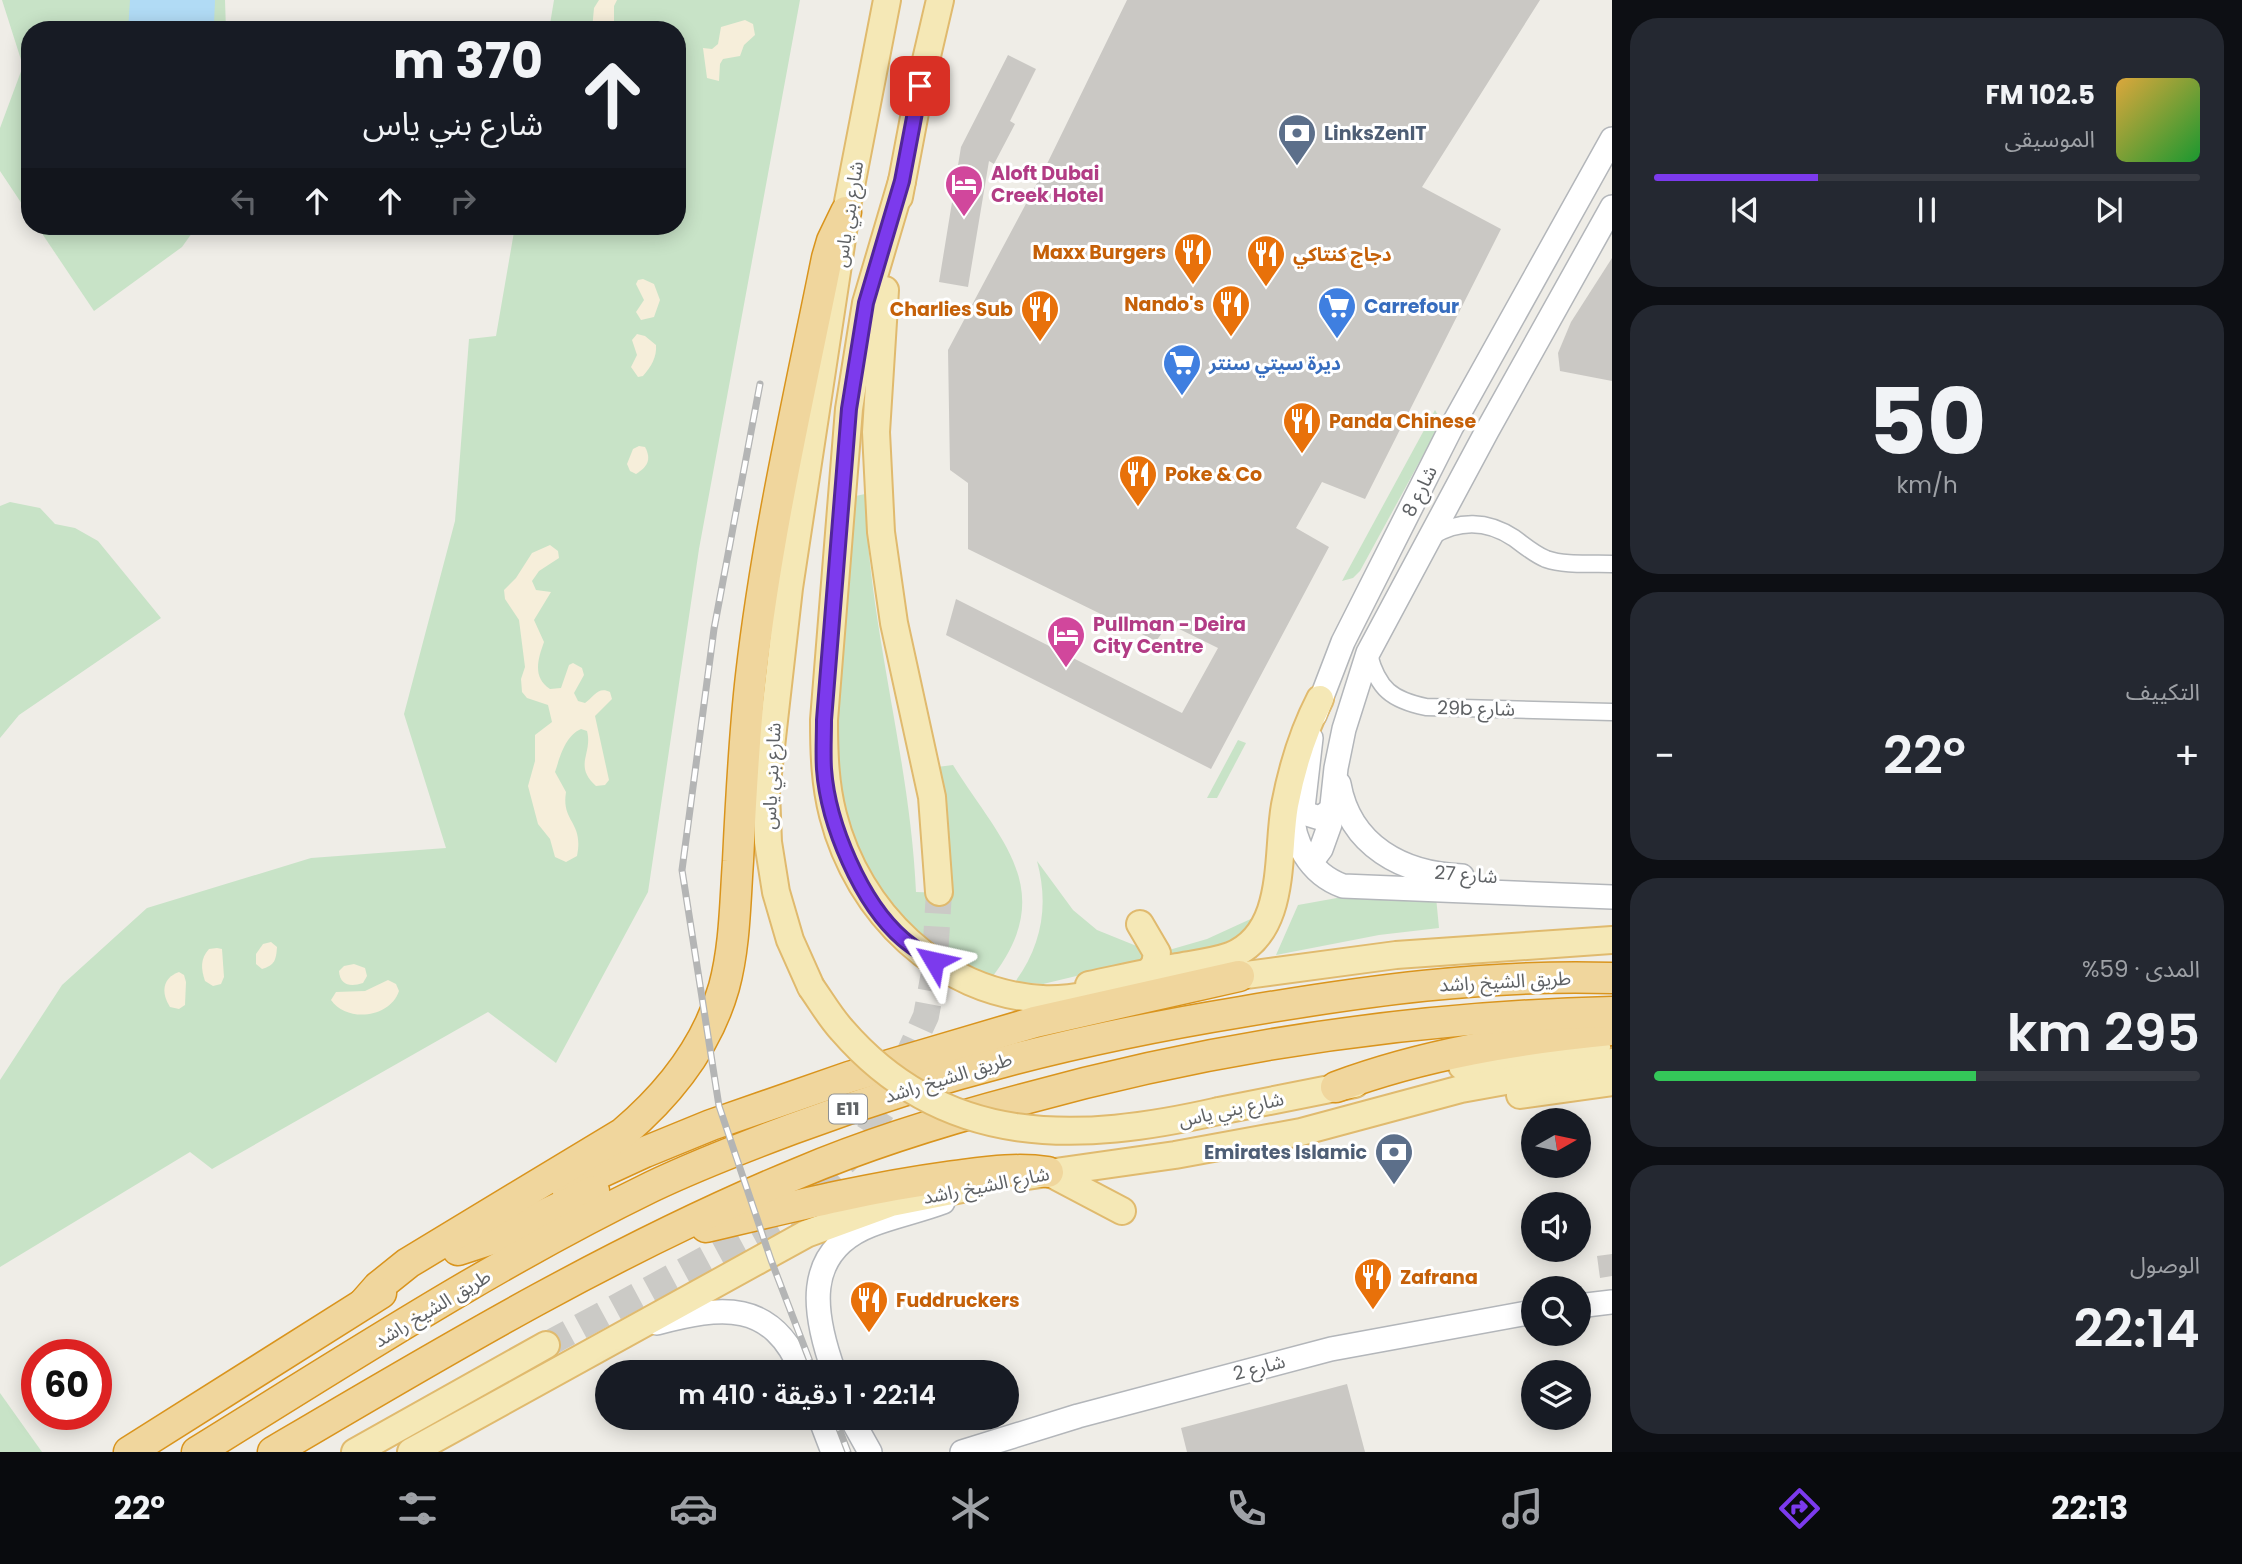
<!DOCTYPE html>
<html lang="ar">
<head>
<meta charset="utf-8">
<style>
  :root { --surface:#171b24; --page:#242831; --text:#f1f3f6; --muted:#9ea1a6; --line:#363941; --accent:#7c3aed }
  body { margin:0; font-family:Poppins,"Noto Sans Arabic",sans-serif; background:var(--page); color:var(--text); direction:rtl; height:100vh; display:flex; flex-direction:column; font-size:26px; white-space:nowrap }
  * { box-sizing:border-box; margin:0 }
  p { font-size:23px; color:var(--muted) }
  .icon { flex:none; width:38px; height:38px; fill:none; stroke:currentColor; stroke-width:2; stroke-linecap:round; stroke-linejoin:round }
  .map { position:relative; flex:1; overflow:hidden; direction:ltr }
  .drawer { display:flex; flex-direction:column; gap:18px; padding:18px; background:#0d0f14; width:630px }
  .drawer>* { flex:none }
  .hud { position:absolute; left:21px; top:21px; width:665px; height:214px; border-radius:28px; box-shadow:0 4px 18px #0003; direction:rtl; background:#171b24; color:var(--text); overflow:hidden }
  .needle { width:46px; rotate:81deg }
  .buttons { position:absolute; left:1521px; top:1108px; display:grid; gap:14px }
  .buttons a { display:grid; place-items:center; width:70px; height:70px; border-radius:50%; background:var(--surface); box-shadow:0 4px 18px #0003; font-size:35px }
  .speed { position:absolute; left:21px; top:1339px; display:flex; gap:14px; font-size:35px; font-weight:700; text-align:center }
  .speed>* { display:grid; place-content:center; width:91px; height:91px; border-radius:50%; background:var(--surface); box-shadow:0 4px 18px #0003; line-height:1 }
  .speed .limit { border:10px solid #d22; background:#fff; color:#111 }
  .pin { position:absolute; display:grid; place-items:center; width:60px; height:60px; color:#fff; margin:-30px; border-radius:14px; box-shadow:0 4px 10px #0006 }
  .me { position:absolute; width:77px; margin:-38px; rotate:306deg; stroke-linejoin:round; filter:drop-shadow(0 0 5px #0008) }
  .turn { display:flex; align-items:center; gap:24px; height:147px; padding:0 28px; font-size:32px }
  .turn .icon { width:91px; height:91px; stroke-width:2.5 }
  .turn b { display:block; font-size:49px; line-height:60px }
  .lanes { display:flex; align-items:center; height:66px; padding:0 28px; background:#0003; justify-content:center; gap:35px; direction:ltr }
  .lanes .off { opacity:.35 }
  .big { font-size:52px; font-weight:600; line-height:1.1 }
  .drawer .tile { flex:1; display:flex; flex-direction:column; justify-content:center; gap:10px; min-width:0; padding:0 24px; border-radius:28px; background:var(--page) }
  .drawer .dial { align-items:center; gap:0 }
  .dial b { font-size:91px; line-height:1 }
  .song { display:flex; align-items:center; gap:21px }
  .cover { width:84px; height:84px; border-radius:10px; background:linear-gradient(135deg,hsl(40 70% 55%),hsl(130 70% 35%)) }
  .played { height:7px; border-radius:4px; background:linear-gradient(90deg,var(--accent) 30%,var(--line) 30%) }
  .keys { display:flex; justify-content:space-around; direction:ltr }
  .heat { display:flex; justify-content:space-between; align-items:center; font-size:38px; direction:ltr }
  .charge { height:10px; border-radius:5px; background:linear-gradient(90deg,#34c759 59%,var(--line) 0) }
  .trip { position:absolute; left:595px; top:1360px; width:424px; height:70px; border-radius:35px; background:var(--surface); box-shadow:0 4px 18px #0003; font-weight:600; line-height:70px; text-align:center; direction:rtl }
  .tab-bar { display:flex; height:112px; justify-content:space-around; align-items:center; background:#090b0e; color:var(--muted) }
  .tab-bar .icon { width:49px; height:49px }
  .tab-bar .selected { color:var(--accent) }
  .tab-bar b { font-size:32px; color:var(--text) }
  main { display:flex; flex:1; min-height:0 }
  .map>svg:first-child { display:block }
  .green { fill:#c8e3c7 }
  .sand { fill:#f6eeda }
  .water { fill:#b1dbf5 }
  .building { fill:#cac8c4 }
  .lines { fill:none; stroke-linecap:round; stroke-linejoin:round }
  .primary-tunnel { stroke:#cbcac6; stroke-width:26; stroke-dasharray:26 13; stroke-linecap:butt }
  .street-casing { stroke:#b4b7ba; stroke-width:19 }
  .secondary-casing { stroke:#b3b6ba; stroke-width:26 }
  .primary-casing { stroke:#e0ba6e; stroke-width:30 }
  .highway-casing { stroke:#d9941d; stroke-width:33 }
  .street { stroke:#fff; stroke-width:16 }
  .secondary { stroke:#fff; stroke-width:23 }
  .primary { stroke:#f5e8b6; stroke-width:26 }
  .highway { stroke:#f0d69d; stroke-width:30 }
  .rail-casing { stroke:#b4b5b5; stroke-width:7 }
  .rail { stroke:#fff; stroke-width:4.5; stroke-dasharray:13; stroke-linecap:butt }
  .primary-bridge-casing { stroke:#e0ba6e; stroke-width:30; stroke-linecap:butt }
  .primary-bridge { stroke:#f5e8b6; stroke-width:26 }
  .route-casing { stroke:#51269a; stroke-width:18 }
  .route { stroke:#7c3aed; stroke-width:12 }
  .labels { text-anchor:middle; stroke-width:6; stroke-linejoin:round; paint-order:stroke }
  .shield { fill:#fff; stroke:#8f9193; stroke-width:2 }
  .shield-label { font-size:18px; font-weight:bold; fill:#5f6265 }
  .service-label { font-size:19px; font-weight:bold; fill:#4e5e75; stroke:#fff; text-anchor:start }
  .hotel-label { font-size:19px; font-weight:bold; fill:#b23c85; stroke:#fff; text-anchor:start }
  .street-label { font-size:19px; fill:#5f6265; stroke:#fff }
  .food-label { font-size:19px; font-weight:bold; fill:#c56008; stroke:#fff; text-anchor:start }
  .shop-label { font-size:19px; font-weight:bold; fill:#366cbe; stroke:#fff; text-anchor:start }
</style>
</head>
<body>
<main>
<section class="drawer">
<div class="tile">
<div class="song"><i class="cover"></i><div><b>102.5 FM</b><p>الموسيقى</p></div></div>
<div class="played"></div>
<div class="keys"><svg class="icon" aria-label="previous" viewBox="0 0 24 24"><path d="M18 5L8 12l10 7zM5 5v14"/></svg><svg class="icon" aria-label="pause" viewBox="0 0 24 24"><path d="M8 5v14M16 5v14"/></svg><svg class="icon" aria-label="next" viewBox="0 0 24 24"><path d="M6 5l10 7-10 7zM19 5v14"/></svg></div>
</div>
<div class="tile dial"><b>50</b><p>km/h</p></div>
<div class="tile"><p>التكييف</p>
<div class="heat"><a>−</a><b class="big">22°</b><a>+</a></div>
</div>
<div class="tile"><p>المدى · 59%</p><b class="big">295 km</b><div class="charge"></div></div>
<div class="tile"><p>الوصول</p><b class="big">22:14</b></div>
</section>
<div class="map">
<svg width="1612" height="1452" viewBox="0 0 1612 1452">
  <rect width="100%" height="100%" fill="#efede7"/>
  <g class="green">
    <path d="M2,0H225L226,30H30V216L0,171V128L23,66Z"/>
    <path d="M554,0H800L699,549L648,892L556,1063L488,1012L212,1169L190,1152L0,1267V1080L62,985L147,908L311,858L446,848L404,714L455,521L469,339L496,336L515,226H677V30H549Z"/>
    <path d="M37,226H197L182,247L94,311Z"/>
    <path d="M1435,410L1439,417V426L1360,571L1353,578L1342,581Z"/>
    <path d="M865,494C869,628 910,758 916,892L946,893L937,767L953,765C999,839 1059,889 993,976C840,912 830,793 841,645C844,596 848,546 851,497Z"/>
    <path d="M10,502L40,508L55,524L75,528L98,541L161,618L19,715L0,738V506Z"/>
    <path d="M1238,740L1246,743L1217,798H1207Z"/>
    <path d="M1037,861L1073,910L1097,930L1144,949L1147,952L1143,960L1043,984L1015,982C1042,945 1049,905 1037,861Z"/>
    <path d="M1348,896L1436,897L1439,928L1379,935L1276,955L1298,905Z"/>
    <path d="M1255,917L1239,938L1223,945L1166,956L1169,950L1207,939Z"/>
    <path d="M0,1393L42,1452H0Z"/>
  </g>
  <g class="sand">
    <path d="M599,0H617L614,6V30H592L594,8Z"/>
    <path d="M745,20L753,24L755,35L744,45L740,56L723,59L720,64L719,81L707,78L703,48L712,49L718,44L721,27Z"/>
    <path d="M643,279L654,284L660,300L654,317L641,320L636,312L644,300L636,284L638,280Z"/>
    <path d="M637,334L645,336L656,345C657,357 651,367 643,376L638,377L631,367L637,355L632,340Z"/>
    <path d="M639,446L645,447C652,460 647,467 636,474L630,471L627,464L633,449Z"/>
    <path d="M550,545L558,551L559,558L539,571L532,581L536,590L551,592L534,620L544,642C538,659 532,677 550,689L561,688L569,665L573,663L582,668L584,675L574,693L578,701L585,703C594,697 598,686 610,692L612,699L595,716L609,780L605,785L596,786C573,765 593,754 587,731L581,729C565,736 560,757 555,772L566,792C561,823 584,821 577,856L566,862L555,857L550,839L538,824L528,786L535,761V735L552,722L548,705L527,698L522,692L521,679L525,667L519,620L505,599L504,590L516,578L532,553Z"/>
    <path d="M271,942L277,947C276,960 275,965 262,969L256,964V954L263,944Z"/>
    <path d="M217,948L222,949L224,977L221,984L213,986L205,981C201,969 200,959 209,949Z"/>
    <path d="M354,964L365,968L367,976L363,983C351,987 340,986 339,971L344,966Z"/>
    <path d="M179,972L184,975L186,982L185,1005L179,1009L170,1007C161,993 162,978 179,972Z"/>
    <path d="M388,980L396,984L399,991C390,1018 347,1023 331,1000L336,992L365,991Z"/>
  </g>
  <path class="water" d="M130,0H215L214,24L211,30H128Z"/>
  <g class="building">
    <path d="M1127,0H1540L1422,187L1501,229L1365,499L1322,482L1296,528L1329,547L1211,769L946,635L956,599L1182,713L1218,648L1169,624L1156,641L968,549V483L950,470L948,350L1045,168Z"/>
    <path d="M1008,55L1036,69L1010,121L1015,124L994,164L989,161L968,287L939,282L961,147Z"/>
    <path d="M1612,258V381L1560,371L1558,353L1571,322Z"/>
    <path d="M1612,1254V1276L1600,1278L1597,1256Z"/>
    <path d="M1347,1384L1365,1452H1187L1181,1428Z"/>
  </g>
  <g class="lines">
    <path class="primary-tunnel" d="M546,1345L794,1211L858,1149L884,1108L926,1016L934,973L939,892"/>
    <defs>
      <g id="street">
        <path d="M1432,536C1459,520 1487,520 1514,538C1525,546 1534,554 1546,559C1566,566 1591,563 1612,564"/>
        <path d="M1369,655C1378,689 1392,700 1426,707L1612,712"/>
      </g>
      <g id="secondary">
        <path d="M1315,715L1343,642L1451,428L1612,139"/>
        <path d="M1311,738L1303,808L1307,814L1320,818L1331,810"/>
        <path d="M1339,784C1350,846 1403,874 1462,876"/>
        <path d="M1293,806C1290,840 1310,874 1343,886L1612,897"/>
        <path d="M1312,861L1321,849L1330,824L1336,768L1344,729L1368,653L1487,431L1612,207"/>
        <path d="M1578,1306L1612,1302"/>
        <path d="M657,1323C721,1306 772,1299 802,1372"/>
        <path d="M834,1372C814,1316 801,1252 871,1225C894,1216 919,1211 943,1202"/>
        <path d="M820,1418L833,1452"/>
        <path d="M851,1418L870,1452"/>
        <path d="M962,1452L1078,1416L1331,1349L1533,1312"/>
      </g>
      <g id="primary">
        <path d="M902,181L866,303L849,409L824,720C824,753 825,784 833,815C858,913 940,993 1042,999C1065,1001 1088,995 1111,992"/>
        <path d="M899,197L920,86L940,0"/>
        <path d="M885,290L876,432L881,532L894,623L932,797L939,892"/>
        <path d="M1140,924L1157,953L1155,964L1149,972"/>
        <path d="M1218,973L1239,976L1396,955L1612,940"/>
        <path d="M1089,985C1118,979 1148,972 1177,967C1194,964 1213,962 1230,956C1288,933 1276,855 1285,805C1292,768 1303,732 1320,699"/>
        <path d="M811,987L790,940L776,892L768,842L766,791L789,588L846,212L887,0"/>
        <path d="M1462,1066L1597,1047"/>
        <path d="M1520,1095L1612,1082"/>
        <path d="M1219,1111L1355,1084"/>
        <path d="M1048,1172L1122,1211"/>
        <path d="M1027,1176L1175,1155L1301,1132L1461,1089L1612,1062"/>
        <path d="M355,1452L546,1345"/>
        <path d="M411,1452L806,1234L891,1203L972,1187"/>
      </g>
      <g id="highway">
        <path d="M1336,1087C1425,1054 1518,1039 1612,1030"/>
        <path d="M567,1188L645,1152L711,1125L849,1077L1035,1022L1239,976"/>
        <path d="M706,1227C786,1208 866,1188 947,1177C981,1173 1013,1167 1048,1172"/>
        <path d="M458,1250L498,1237L594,1191"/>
        <path d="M364,1303L378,1287L408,1263L623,1133C669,1094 707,1047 724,987C735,946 735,903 738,861C741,799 744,737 751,676C767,535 799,397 827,258L832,241L846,212"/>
        <path d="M129,1452L381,1293"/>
        <path d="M197,1452C346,1360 493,1264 651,1187C697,1165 744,1147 792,1129C943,1073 1082,1038 1241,1012C1364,991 1487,974 1612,978"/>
        <path d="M273,1452C444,1351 615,1249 799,1173C872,1142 948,1119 1024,1099C1216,1046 1413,1017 1612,1012"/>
      </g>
    </defs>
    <use href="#street" class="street-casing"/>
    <use href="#secondary" class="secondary-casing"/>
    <use href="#primary" class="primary-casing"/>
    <use href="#highway" class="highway-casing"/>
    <use href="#street" class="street"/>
    <use href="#secondary" class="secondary"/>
    <use href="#primary" class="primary"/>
    <use href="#highway" class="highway"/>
    <defs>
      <g id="rail">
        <path d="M760,384L714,629L682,870L719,1106L771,1260L814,1372"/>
        <path d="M835,1418L848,1452"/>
      </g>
    </defs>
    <use href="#rail" class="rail-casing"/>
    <use href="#rail" class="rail"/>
    <defs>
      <path id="primary-bridge" d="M811,987C821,1001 830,1017 842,1030C945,1149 1079,1143 1219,1111"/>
    </defs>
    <use href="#primary-bridge" class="primary-bridge-casing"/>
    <use href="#primary-bridge" class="primary-bridge"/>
  </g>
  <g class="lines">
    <defs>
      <path id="route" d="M920,86L902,181L866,303L849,409L824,720C824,737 823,753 824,769C828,824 861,903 903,939C912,947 924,954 934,961"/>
    </defs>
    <use href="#route" class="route-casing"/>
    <use href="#route" class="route"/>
  </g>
  <defs>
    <symbol id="bank-pin" viewBox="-11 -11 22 30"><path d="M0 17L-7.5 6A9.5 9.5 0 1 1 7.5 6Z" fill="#5c6f8a" stroke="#fff"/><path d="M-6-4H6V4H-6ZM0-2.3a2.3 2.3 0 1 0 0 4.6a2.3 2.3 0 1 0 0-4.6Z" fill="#fff"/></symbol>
    <symbol id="hotel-pin" viewBox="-11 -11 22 30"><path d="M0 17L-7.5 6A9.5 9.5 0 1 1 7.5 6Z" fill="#d1479c" stroke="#fff"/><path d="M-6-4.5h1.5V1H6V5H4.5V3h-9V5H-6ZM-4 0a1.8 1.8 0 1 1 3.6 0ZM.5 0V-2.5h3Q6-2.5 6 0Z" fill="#fff"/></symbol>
    <symbol id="restaurant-pin" viewBox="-11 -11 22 30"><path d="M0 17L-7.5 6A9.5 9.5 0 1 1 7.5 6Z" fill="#e8710a" stroke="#fff"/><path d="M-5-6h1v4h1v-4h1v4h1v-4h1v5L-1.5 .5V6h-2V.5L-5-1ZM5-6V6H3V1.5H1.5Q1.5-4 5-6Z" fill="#fff"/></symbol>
    <symbol id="supermarket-pin" viewBox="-11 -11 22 30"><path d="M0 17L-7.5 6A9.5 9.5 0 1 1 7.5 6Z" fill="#3f7fe0" stroke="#fff"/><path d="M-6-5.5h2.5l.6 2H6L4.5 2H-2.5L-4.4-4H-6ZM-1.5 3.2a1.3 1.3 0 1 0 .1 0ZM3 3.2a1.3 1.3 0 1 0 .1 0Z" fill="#fff"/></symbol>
  </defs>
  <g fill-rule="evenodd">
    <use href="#bank-pin" x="1275" y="111" width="44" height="60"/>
    <use href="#hotel-pin" x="942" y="162" width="44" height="60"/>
    <use href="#restaurant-pin" x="1171" y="230" width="44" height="60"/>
    <use href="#restaurant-pin" x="1244" y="232" width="44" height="60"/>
    <use href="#restaurant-pin" x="1209" y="282" width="44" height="60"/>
    <use href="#supermarket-pin" x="1315" y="284" width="44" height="60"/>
    <use href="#restaurant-pin" x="1018" y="287" width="44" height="60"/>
    <use href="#supermarket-pin" x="1160" y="341" width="44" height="60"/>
    <use href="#restaurant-pin" x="1280" y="399" width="44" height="60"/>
    <use href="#restaurant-pin" x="1116" y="452" width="44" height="60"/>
    <use href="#hotel-pin" x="1044" y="613" width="44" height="60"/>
    <use href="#bank-pin" x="1372" y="1130" width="44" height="60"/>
    <use href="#restaurant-pin" x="1351" y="1255" width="44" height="60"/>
    <use href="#restaurant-pin" x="847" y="1278" width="44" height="60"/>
  </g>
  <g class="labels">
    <rect class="shield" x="829" y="1094.5" width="38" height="29" rx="5"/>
    <g class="shield-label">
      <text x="848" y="1115">E11</text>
    </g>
    <g class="service-label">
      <text x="1324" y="140">LinksZenIT</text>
      <text x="1367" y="1159" text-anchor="end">Emirates Islamic</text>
    </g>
    <g class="hotel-label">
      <text x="991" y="180">Aloft Dubai<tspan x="991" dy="22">Creek Hotel</tspan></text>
      <text x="1093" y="631">Pullman - Deira<tspan x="1093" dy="22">City Centre</tspan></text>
    </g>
    <g class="street-label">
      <text transform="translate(848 214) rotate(-81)" y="7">شارع بني ياس</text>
      <text transform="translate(1419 491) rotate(-63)" y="7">شارع 8</text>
      <text transform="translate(1476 708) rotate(1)" y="7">29b شارع</text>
      <text transform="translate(771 776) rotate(-87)" y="7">شارع بني ياس</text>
      <text transform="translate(1466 874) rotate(4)" y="7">شارع 27</text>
      <text transform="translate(1505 981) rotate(-3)" y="7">طريق الشيخ راشد</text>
      <text transform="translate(948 1077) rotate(-17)" y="7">طريق الشيخ راشد</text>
      <text transform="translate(1231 1109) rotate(-12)" y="7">شارع بني ياس</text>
      <text transform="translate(986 1185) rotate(-11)" y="7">شارع الشيخ راشد</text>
      <text transform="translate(432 1308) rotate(-31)" y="7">طريق الشيخ راشد</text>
      <text transform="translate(1259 1367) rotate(-15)" y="7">شارع 2</text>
    </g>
    <g class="food-label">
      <text x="1166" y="259" text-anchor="end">Maxx Burgers</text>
      <text x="1293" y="261">دجاج كنتاكي</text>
      <text x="1204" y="311" text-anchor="end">Nando's</text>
      <text x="1013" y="316" text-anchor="end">Charlies Sub</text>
      <text x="1329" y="428">Panda Chinese</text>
      <text x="1165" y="481">Poke &amp; Co</text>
      <text x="1400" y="1284">Zafrana</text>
      <text x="896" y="1307">Fuddruckers</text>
    </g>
    <g class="shop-label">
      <text x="1364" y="313">Carrefour</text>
      <text x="1209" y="370">ديرة سيتي سنتر</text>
    </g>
  </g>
</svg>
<div class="buttons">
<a><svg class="needle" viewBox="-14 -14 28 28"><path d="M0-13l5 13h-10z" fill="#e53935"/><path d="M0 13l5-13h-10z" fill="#9ea1a6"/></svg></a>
<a><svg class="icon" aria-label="sound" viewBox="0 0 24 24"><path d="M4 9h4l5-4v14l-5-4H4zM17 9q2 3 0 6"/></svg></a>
<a><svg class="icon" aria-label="search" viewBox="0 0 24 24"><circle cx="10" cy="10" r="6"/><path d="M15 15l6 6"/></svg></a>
<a><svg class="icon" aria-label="layers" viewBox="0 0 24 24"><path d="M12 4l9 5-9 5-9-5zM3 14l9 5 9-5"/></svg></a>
</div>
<div class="speed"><div class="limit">60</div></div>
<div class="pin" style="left:920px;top:86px;background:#d93025"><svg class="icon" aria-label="arrive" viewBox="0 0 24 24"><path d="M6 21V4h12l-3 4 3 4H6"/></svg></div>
<svg class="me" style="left:934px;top:961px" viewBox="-20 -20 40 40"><path d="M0-17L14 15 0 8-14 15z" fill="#7c3aed" stroke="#fff" stroke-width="4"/></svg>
<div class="trip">22:14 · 1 دقيقة · 410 m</div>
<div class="hud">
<div class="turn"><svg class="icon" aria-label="ahead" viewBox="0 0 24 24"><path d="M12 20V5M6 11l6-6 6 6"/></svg><div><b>370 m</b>شارع بني ياس</div></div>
<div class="lanes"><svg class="icon off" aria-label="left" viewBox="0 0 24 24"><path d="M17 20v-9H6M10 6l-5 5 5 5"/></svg><svg class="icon" aria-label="ahead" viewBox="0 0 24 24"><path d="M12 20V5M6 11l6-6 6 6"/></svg><svg class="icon" aria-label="ahead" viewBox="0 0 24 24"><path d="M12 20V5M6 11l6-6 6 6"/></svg><svg class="icon off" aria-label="right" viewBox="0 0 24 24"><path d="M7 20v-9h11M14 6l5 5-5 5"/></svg></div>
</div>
</div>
</main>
<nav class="tab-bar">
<b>22:13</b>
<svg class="icon selected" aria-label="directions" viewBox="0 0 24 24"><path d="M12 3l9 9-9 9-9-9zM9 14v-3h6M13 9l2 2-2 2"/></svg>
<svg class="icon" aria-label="music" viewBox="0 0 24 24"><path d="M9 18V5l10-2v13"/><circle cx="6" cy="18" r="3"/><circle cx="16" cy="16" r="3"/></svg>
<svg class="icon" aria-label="phone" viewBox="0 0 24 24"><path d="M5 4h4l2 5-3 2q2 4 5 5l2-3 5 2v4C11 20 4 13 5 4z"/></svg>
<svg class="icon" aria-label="climate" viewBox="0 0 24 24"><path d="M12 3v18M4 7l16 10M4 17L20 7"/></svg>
<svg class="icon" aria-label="car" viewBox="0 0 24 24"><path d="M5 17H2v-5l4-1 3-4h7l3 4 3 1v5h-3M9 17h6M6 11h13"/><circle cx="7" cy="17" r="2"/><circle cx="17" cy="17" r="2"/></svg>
<svg class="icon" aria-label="filters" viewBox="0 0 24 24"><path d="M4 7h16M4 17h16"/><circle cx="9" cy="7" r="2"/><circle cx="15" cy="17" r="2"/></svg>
<b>22°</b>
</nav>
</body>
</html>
